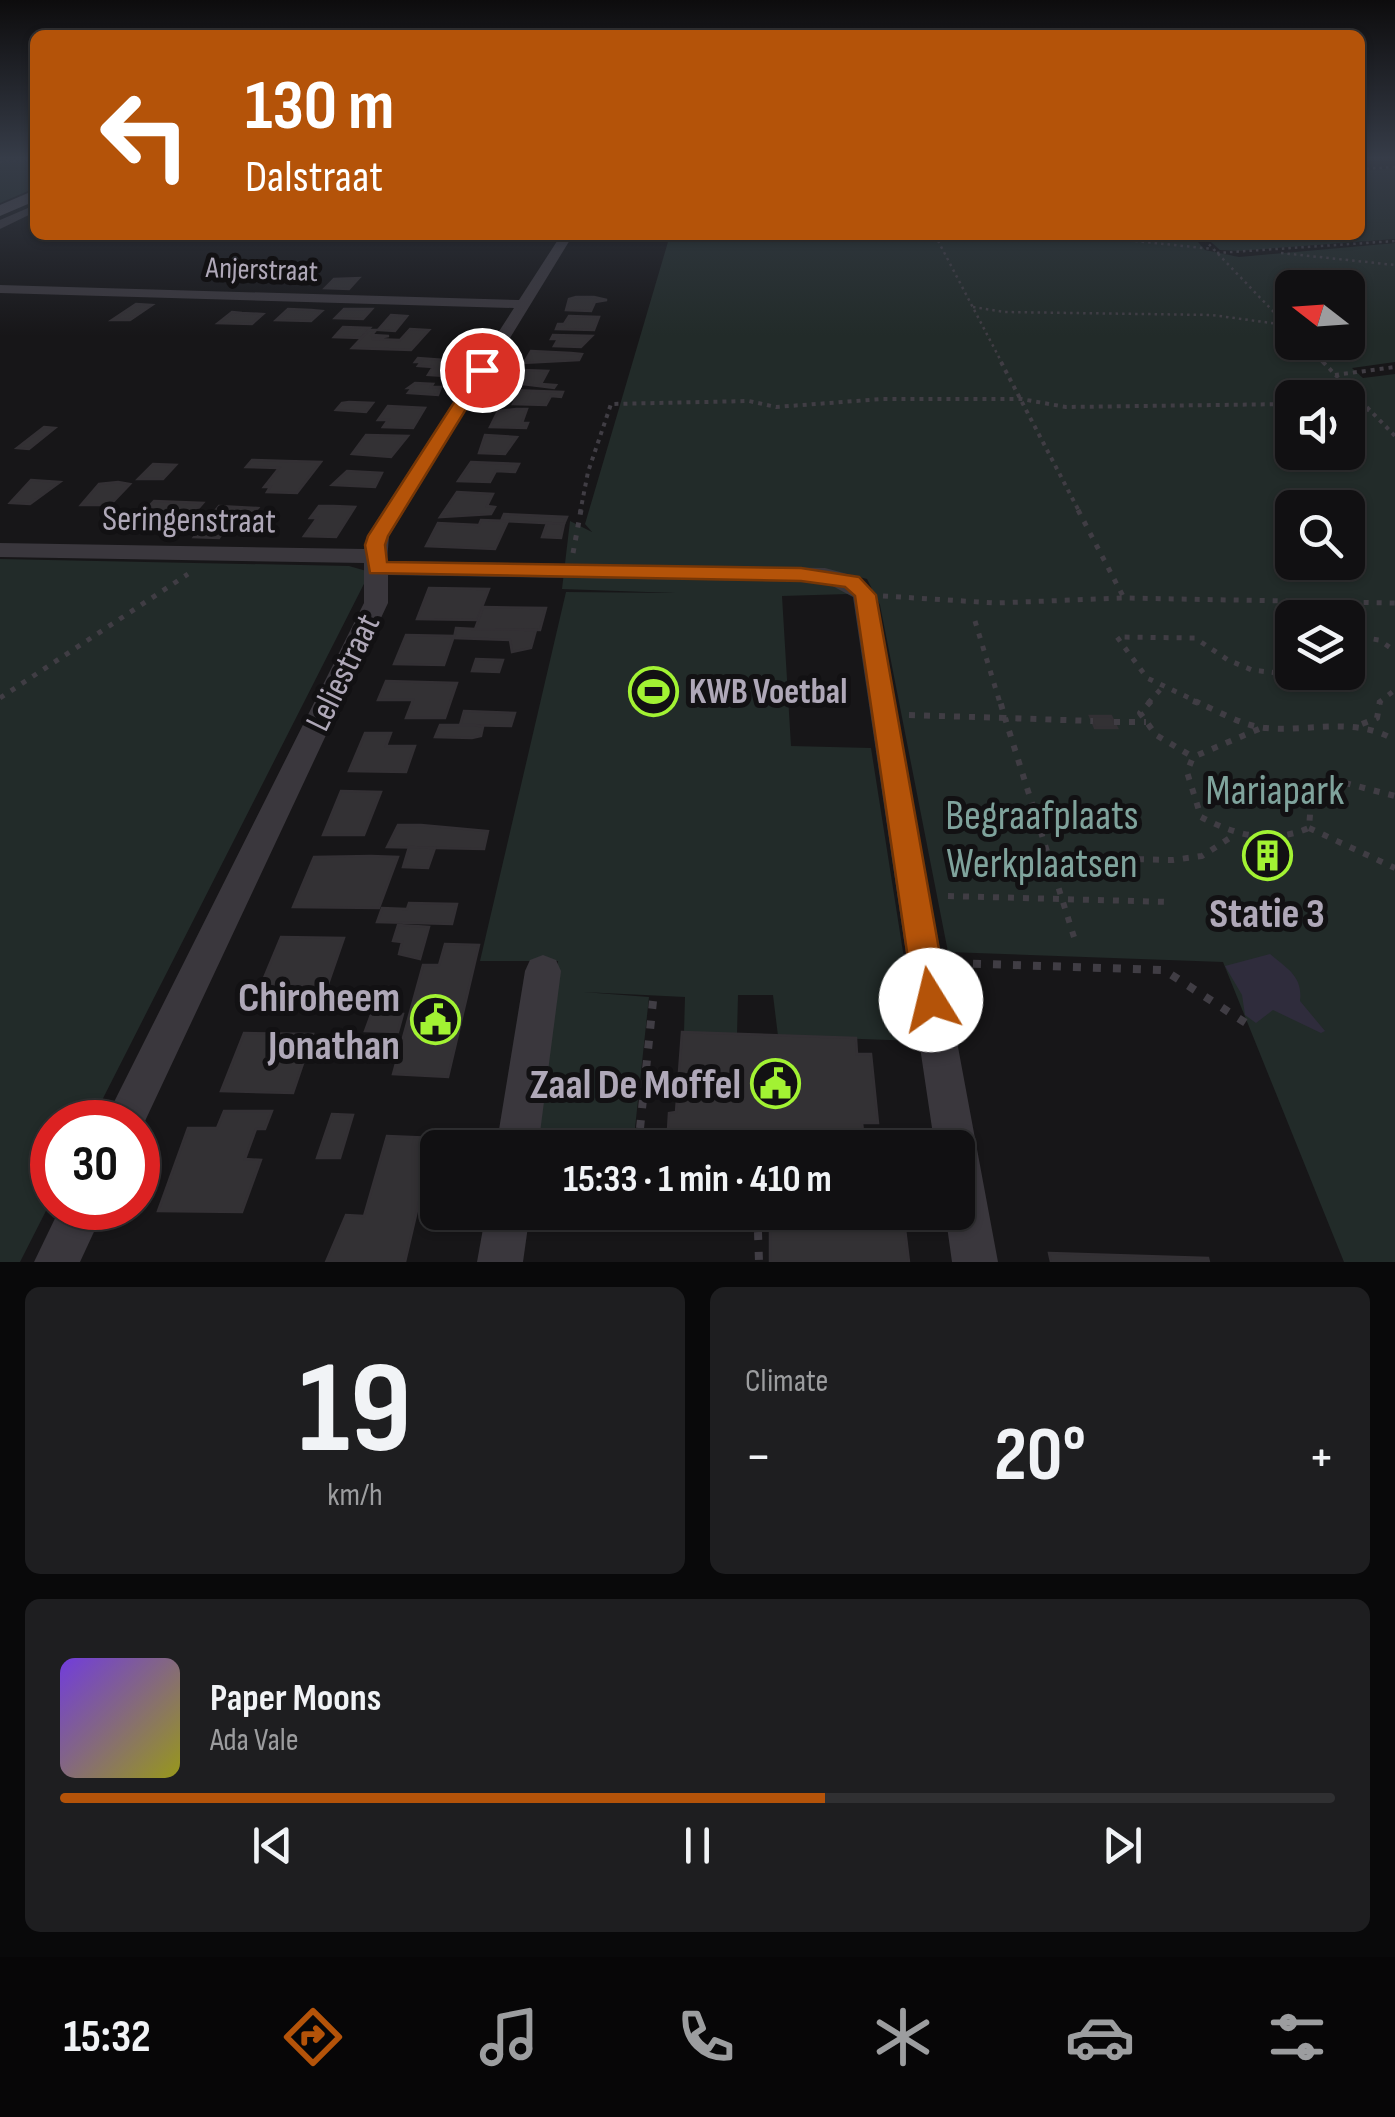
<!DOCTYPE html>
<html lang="en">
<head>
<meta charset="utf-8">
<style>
  :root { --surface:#111012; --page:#1e1e20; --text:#f1f3f6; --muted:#9c9d9f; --line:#303032; --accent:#b45309 }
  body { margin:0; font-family:"Sofia Sans Condensed",sans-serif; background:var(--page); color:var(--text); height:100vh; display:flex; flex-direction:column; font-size:38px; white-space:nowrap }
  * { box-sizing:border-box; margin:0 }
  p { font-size:32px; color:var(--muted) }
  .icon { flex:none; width:55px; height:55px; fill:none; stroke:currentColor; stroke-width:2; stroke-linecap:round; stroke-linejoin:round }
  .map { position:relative; height:1262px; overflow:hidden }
  .panel { display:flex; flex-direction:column; gap:25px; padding:25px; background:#09090a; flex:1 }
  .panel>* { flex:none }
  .hud { position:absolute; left:30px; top:30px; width:1335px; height:210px; border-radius:15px; box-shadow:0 2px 8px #0004,0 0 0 2px var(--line); background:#b45309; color:#fff; overflow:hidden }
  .needle { width:65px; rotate:287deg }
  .buttons { position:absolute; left:1275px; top:270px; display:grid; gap:20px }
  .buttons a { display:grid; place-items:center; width:90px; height:90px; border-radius:15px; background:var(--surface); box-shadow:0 2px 8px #0004,0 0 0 2px var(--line); font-size:50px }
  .speed { position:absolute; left:30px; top:1100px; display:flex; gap:20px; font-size:50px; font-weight:700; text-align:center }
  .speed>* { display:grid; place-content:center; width:130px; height:130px; border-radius:50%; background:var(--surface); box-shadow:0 2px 8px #0004,0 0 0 2px var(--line); line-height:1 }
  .speed .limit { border:15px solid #d22; background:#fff; color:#111 }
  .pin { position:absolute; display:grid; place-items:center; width:85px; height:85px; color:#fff; margin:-42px; border:5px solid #fff; border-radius:50%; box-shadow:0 2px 10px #0007 }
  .me { position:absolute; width:110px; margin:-55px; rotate:351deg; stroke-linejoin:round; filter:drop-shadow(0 0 8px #0008) }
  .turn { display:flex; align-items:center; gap:35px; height:210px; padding:0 50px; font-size:45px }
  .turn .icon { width:130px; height:130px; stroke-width:2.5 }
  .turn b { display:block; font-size:70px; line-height:85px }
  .big { font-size:75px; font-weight:700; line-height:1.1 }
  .panel .tile { flex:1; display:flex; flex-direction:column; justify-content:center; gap:15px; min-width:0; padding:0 35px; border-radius:15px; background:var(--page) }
  .panel .dial { align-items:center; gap:0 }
  .dial b { font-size:130px; line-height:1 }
  .song { display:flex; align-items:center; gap:30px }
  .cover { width:120px; height:120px; border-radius:15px; background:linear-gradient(135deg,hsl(260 70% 55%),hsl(60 70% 35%)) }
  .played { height:10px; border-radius:5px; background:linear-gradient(90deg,var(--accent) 60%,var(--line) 60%) }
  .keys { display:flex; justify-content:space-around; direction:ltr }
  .heat { display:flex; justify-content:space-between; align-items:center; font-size:55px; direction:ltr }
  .panel .tiles { flex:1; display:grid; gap:25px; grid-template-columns:1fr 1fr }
  .tile:last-child { grid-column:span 2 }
  .trip { position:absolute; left:420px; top:1130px; width:555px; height:100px; border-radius:15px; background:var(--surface); box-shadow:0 2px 8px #0004,0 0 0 2px var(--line); font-weight:700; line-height:100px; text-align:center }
  .tab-bar { display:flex; height:160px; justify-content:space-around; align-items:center; background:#070607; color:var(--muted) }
  .tab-bar .icon { width:70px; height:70px }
  .tab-bar .current { color:var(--accent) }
  .tab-bar b { font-size:45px; color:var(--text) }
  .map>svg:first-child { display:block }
  .green { fill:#222b29; fill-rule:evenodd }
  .water { fill:#2f2c3c }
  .building { fill:#333134; stroke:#333034; stroke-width:2.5 }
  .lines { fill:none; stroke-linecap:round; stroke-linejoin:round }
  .path-far4 { stroke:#403d44; stroke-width:2.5; stroke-dasharray:2.5 4; stroke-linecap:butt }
  .path-far3 { stroke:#403d44; stroke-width:4; stroke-dasharray:4 5; stroke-linecap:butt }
  .path-far2 { stroke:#403d44; stroke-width:5; stroke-dasharray:5 8; stroke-linecap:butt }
  .path-far1 { stroke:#403d44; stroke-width:6; stroke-dasharray:6 9; stroke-linecap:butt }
  .path { stroke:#403d44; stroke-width:8; stroke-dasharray:8 12; stroke-linecap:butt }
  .street { fill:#3a373d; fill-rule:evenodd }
  .secondary { fill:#49454d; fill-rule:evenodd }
  .route { fill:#b45309; stroke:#753606; stroke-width:2.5 }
  .labels { text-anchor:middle; stroke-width:10; stroke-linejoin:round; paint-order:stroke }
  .far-street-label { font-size:30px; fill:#afa8b8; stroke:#121113 }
  .street-label { font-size:35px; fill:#afa8b8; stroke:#121113 }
  .poi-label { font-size:35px; font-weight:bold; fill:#afa8b8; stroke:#121113; text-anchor:start }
  .near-park-label { font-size:42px; fill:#7fa39c; stroke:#121113 }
  .near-poi-label { font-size:42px; font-weight:bold; fill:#afa8b8; stroke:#121113; text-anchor:end }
</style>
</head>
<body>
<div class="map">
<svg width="1395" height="1262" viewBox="0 0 1395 1262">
  <rect width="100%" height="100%" fill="#171618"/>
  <g class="green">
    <path d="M0,159H35V188L0,203Z"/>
    <path d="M1395,168V239L1239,251L1220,250L1203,235H1360V171Z"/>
    <path d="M670,235H1192L1205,250L1239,257L1395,243V362L1352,368L1363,378L1395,374V1262H1344L1223,962L948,952L880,605L867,579L844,573L848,594L782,596L791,746L871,748L917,1041L778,1036L773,995H738L737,1035L684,1032L685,997L583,992L649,997L633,1147H535L558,961H480L566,592L675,593L562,589L570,521L592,532L585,524ZM1292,288H1348V342H1292ZM1292,398H1348V452H1292ZM1292,508H1348V562H1292ZM1292,618H1348V672H1292Z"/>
    <path d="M0,559L349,566L370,572L91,1122H52V1199L20,1262H0Z"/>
  </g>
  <path class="water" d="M1270,954C1288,969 1303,977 1300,1001L1325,1031L1321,1033L1273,1010L1256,1023L1245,1015L1242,995L1225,966Z"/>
  <g class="building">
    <path d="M359,278L349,289L325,288L334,279Z"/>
    <path d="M576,297H594L607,300L595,302L591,311L566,310L569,299Z"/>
    <path d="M136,304L152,305L130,320H112Z"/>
    <path d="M288,309L311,310L322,311L311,321L276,320Z"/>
    <path d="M344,309H372L363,319L335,318Z"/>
    <path d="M232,312L242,313L263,314L252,324L218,323Z"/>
    <path d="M391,315L407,316L395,331L378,330Z"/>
    <path d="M569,316L599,317L594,330L556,329L558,324H564Z"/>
    <path d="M343,327L370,328L361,338L334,337Z"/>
    <path d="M410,329L429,330L411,350L352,348L369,330H376L372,335L389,336L372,339L400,340Z"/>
    <path d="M553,335L592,336L581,347L554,346L558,339H551Z"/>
    <path d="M531,351L571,353L582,354L579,360L524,363Z"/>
    <path d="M449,355L463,356L445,376L428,375L433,367L418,366L421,362H415L418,358L445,360Z"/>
    <path d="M522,370L548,371L541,384L556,385L554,388L514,383Z"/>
    <path d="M415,383L433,384L431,387H441L438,395L408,393L412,388H408Z"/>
    <path d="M510,390L563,392L561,397L551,396L546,405L513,404L517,396H507Z"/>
    <path d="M342,403L349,402L373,403L366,412L336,410Z"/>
    <path d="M388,406L425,408L413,428L383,427L388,420H378Z"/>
    <path d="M516,409H527L522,423H528L526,428L490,427L498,411Z"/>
    <path d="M44,427L55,428L29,449L17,448Z"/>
    <path d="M366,435L408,436L391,457L352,454Z"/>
    <path d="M485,435L517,437L505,454L479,453Z"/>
    <path d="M252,460L286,461L321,462L297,493L267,492L270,487H264L279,468L246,467Z"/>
    <path d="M471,462L519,464L515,472L496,471L490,482L458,481Z"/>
    <path d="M153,464L176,465L163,479H138Z"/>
    <path d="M347,471L382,473L375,487L332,485Z"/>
    <path d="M31,480L60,482L30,504L10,503Z"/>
    <path d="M118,482L130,484L110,505H81L99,484Z"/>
    <path d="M457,492L493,494L487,506L495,507L491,514L440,517Z"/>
    <path d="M154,501L203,503L187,521L138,518Z"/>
    <path d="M219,506L258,508L246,523L231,522L219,538L194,537Z"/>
    <path d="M319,506H334L355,507L336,537L304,536L317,518H310Z"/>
    <path d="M504,514L567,517L564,524L501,521Z"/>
    <path d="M481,520L508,521L495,549L426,546L438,523L479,525Z"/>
    <path d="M547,523L564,524L561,538L542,537Z"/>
    <path d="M429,588L489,589L477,620L417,619Z"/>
    <path d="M483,607L546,608L540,630L475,629Z"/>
    <path d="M456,628L475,629L536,630L531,648L512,652L510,640L454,638Z"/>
    <path d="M406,635L454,636L444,665L394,664Z"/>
    <path d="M476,659L503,660L499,672L472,671Z"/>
    <path d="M386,681L457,683L445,718H406L413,700H378Z"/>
    <path d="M464,711L515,713L511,726L460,725Z"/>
    <path d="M1090,716H1111L1117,728H1095Z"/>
    <path d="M440,725H475L483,727L481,736L472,738L435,737Z"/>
    <path d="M365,733H391L386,746H415L406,772L349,771Z"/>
    <path d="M341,791L381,792L364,835H323Z"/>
    <path d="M398,825H421L488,831L484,849L387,847Z"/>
    <path d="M409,847L435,848L428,868L403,867Z"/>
    <path d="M371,856L398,857L379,908L293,907L314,857Z"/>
    <path d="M409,903L457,904L452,924L377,922L382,908L407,909Z"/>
    <path d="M398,925L429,927L420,959L399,954L402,942L393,941Z"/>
    <path d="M281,937L344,938L327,987L261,985Z"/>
    <path d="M445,944L479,945L448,1077L393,1074L423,965H439Z"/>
    <path d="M372,1012L403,1014L398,1032L365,1031Z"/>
    <path d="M682,1032L856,1038L857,1054H871L878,1123H862L865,1148H667L669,1113L676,1112Z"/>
    <path d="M244,1033L313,1034L293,1093L221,1091Z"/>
    <path d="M224,1111H272L265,1129H256L245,1159L261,1160L242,1212L158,1211L188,1128H217Z"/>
    <path d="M332,1114L353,1115L340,1158H317Z"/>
    <path d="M387,1136L434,1138L405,1262H326L346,1215L364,1216Z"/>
    <path d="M770,1212H903L909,1262H770Z"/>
    <path d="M1049,1253L1208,1258L1209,1262H1051Z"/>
  </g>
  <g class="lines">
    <g class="path-far4">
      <path d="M0,162L35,159"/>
      <path d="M1360,169L1395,167"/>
      <path d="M712,235L938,240"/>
      <path d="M935,235L1003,365"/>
      <path d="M1077,235L1213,249"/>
      <path d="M1200,235L1292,331"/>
      <path d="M1217,253L1395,241"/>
      <path d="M1281,253L1395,265"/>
      <path d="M973,307L1005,312L1212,315L1286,325"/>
      <path d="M1303,342L1325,365"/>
    </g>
    <g class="path-far3">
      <path d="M1001,362L1080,513"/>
      <path d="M1323,362L1395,436"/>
      <path d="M1335,375L1395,367"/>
      <path d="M1348,407L1369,410"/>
      <path d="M580,513L588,472L611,404L749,401L776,407L882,399H1021L1066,407L1292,404"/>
    </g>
    <g class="path-far2">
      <path d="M1078,510L1124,598"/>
      <path d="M573,553L581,510"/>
      <path d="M883,596L996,603L1124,598L1395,603"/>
      <path d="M975,621L1000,703"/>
      <path d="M1348,635L1379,640L1395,651"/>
      <path d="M0,698L188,574"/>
      <path d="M1148,703L1160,690"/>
      <path d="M1200,703L1147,678L1117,637L1195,638L1228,660L1252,670L1286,674L1292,669"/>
      <path d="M1378,703L1395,690"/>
    </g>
    <g class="path-far1">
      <path d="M1151,701L1140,713L1156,735L1193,757"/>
      <path d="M1193,701C1216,709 1241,726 1266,728C1311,732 1353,716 1395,740"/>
      <path d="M909,715L1005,718L1000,701"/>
      <path d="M1114,722H1146"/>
      <path d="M1362,724L1377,718L1380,701"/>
      <path d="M1259,729L1193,757L1187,772L1201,817C1237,836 1270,844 1309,828L1311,802L1323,787L1345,783L1395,796"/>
      <path d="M1309,828L1395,868"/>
      <path d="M1048,857L1173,860L1202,856L1236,834"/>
      <path d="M948,896L1171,902"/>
      <path d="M1074,937L1005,718L1093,721"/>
    </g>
    <g class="path">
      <path d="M953,963L1164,970L1252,1027"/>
      <path d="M638,1148L653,1001"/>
      <path d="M630,1225L631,1212"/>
      <path d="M758,1232L759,1262"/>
    </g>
    <g class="street">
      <path d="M35,205V212L0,229V220Z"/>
      <path d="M561,235H573L389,536L387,561L825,568L855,576L873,590L998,1262H952L945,1212H958V1148H935L853,597L825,582L388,575V603L138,1136V1122H104L364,603V563L0,557V543L364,549L367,536L514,308L0,293V285L519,300Z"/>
      <path d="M543,955L556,960L561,971L538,1148H496L525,971L530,960Z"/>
      <path d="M60,1208H105L80,1262H34Z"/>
      <path d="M486,1212H530L523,1262H477Z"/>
    </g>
    <path class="secondary" d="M35,190V201L0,216V205Z"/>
  </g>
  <linearGradient id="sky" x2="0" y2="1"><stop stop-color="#0d0c0d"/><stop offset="0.47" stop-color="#363c48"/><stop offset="1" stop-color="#363c48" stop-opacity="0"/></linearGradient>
  <rect width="1395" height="336" fill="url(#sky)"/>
  <path class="route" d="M482,365L490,370L388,536L385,545L387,562L801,568L859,577L876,595L948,1000L943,1011L931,1015L919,1011L914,1000L855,596L845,587L801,581L370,573L365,545L368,536L475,370Z"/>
  <defs>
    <symbol id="stadium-ring" viewBox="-11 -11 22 22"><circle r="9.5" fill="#121113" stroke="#a2f233" stroke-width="1.5"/><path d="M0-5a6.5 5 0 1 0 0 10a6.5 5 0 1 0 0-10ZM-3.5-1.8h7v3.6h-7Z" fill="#a2f233"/></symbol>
    <symbol id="building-ring" viewBox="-11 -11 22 22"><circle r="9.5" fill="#121113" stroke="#a2f233" stroke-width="1.5"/><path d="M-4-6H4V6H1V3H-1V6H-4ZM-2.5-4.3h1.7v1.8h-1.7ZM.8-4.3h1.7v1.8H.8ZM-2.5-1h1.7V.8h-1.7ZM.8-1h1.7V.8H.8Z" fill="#a2f233"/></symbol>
    <symbol id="civic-ring" viewBox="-11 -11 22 22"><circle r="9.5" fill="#121113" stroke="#a2f233" stroke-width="1.5"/><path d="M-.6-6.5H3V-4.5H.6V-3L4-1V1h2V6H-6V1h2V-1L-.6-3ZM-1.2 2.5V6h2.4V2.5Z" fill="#a2f233"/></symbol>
  </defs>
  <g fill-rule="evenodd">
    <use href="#stadium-ring" x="626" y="664" width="55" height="55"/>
    <use href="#building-ring" x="1240" y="828" width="55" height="55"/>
    <use href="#civic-ring" x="408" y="992" width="55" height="55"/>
    <use href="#civic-ring" x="748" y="1056" width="55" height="55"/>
  </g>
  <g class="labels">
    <g class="far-street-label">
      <text transform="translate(262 269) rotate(2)" y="10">Anjerstraat</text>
    </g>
    <g class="street-label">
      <text transform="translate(189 519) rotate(1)" y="12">Seringenstraat</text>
      <text transform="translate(342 672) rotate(-64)" y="12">Leliestraat</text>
    </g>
    <g class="poi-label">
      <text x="689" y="703">KWB Voetbal</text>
    </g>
    <g class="near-park-label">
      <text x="1275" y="804">Mariapark</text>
      <text x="1042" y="829">Begraafplaats<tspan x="1042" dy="48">Werkplaatsen</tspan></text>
    </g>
    <g class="near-poi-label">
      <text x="1267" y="927" text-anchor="middle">Statie 3</text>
      <text x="400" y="1011">Chiroheem<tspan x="400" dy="48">Jonathan</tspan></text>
      <text x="741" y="1098">Zaal De Moffel</text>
    </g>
  </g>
</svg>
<div class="buttons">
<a><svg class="needle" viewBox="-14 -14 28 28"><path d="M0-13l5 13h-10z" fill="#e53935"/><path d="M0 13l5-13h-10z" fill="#9c9d9f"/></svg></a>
<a><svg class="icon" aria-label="sound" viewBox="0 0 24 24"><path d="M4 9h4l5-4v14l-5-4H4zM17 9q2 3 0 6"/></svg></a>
<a><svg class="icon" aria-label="search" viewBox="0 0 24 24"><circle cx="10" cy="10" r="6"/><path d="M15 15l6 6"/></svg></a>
<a><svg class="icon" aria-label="layers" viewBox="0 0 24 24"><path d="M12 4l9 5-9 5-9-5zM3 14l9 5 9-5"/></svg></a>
</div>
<div class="speed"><div class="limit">30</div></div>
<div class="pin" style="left:482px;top:370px;background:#d93025"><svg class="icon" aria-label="arrive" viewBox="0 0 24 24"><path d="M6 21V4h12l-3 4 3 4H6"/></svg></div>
<svg class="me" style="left:931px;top:1000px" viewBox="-20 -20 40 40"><circle r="19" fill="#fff"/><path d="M0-13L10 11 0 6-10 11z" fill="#b45309"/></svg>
<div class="trip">15:33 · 1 min · 410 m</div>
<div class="hud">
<div class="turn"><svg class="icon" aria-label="left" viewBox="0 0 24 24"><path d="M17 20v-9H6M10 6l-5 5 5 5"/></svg><div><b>130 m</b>Dalstraat</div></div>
</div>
</div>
<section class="panel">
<div class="tiles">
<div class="tile dial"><b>19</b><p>km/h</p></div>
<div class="tile"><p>Climate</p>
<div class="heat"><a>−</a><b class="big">20°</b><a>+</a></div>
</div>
<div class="tile">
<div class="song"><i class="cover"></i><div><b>Paper Moons</b><p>Ada Vale</p></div></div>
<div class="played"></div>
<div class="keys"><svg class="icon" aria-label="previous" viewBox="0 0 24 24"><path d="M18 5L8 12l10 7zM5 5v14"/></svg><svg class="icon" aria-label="pause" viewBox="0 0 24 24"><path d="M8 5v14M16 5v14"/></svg><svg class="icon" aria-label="next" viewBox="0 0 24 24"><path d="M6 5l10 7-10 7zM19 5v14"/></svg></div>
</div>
</div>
</section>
<nav class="tab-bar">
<b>15:32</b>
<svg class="icon current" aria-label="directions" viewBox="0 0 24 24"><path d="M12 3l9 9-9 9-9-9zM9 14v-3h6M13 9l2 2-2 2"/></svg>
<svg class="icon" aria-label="music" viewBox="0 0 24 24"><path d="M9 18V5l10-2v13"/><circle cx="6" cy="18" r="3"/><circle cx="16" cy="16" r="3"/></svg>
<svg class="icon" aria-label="phone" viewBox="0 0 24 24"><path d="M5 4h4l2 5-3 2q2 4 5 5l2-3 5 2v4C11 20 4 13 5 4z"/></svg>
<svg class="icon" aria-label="climate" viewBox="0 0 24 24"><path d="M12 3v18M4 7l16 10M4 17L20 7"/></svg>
<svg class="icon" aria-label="car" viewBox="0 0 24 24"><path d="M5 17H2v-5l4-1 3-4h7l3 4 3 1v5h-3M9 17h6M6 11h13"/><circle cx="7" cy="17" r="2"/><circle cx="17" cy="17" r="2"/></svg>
<svg class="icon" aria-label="filters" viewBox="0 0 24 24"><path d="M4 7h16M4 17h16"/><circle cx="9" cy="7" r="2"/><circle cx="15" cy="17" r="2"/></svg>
</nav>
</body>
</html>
